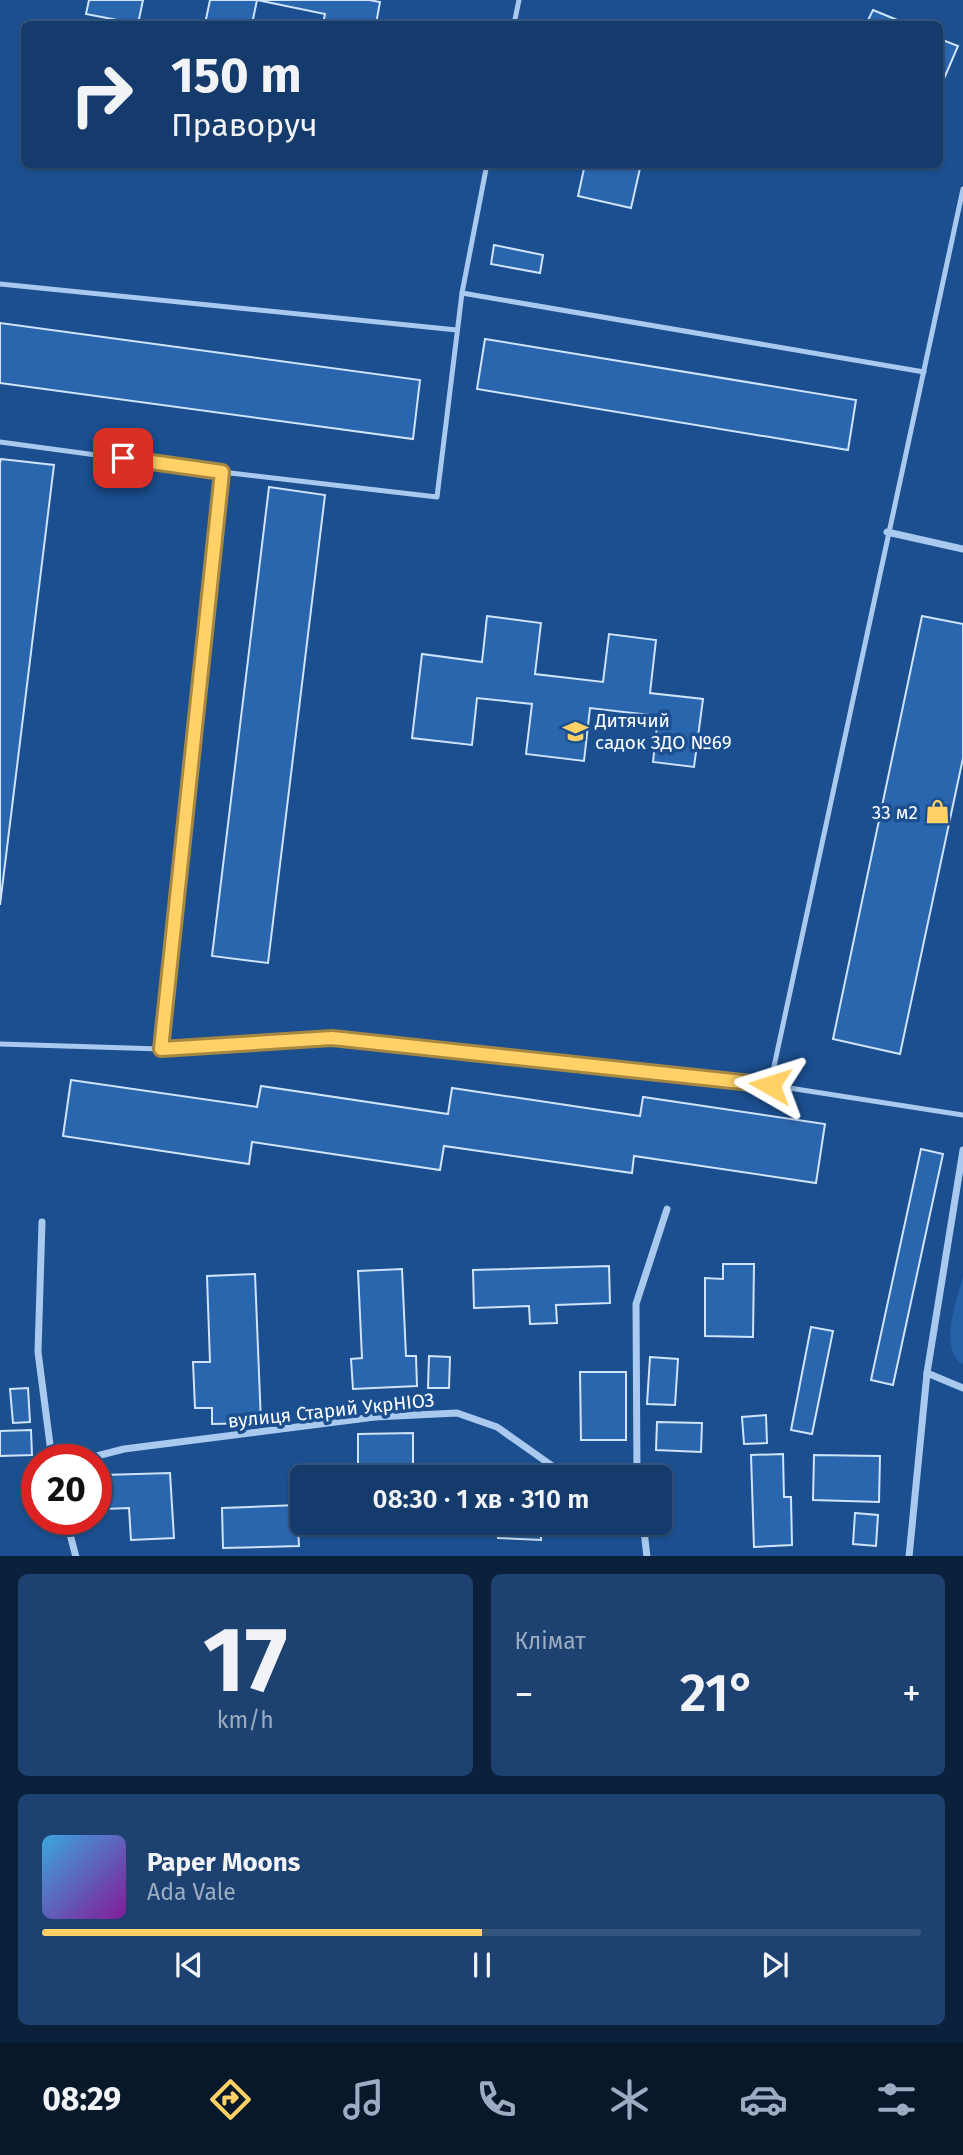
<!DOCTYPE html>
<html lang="uk">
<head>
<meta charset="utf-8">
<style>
  :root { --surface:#143b6b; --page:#1d4271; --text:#f1f3f6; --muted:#9dadc1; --line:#33557e; --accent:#ffd166 }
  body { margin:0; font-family:"Fira Sans",sans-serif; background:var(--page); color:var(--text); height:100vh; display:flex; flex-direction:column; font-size:26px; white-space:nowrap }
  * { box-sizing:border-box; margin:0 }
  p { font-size:23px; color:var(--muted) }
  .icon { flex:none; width:38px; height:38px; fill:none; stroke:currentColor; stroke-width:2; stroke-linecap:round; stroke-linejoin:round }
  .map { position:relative; height:1556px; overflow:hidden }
  .side { display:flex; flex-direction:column; gap:18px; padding:18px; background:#0b203b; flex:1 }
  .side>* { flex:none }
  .hud { position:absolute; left:21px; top:21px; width:922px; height:147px; border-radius:10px; box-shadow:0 2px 5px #0004,0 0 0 2px var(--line); background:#143b6b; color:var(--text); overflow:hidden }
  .speed { position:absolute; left:21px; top:1444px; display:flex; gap:14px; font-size:35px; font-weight:700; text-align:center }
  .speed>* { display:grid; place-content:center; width:91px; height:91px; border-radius:50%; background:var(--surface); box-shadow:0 2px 5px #0004,0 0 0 2px var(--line); line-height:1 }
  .speed .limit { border:10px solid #d22; background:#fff; color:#111 }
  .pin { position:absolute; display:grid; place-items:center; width:60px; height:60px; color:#fff; margin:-30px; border-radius:14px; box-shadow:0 4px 10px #0006 }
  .me { position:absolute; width:77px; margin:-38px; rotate:276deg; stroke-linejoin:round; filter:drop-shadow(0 0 5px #0008) }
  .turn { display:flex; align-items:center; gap:24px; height:147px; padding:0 35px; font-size:32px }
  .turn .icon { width:91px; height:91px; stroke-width:2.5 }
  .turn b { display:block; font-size:49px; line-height:60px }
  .big { font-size:52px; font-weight:600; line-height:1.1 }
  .side .widget { flex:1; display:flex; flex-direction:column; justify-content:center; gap:10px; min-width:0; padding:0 24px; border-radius:10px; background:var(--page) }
  .side .dial { align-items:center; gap:0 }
  .dial b { font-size:91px; line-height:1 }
  .song { display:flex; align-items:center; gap:21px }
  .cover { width:84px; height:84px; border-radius:10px; background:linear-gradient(135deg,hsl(200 70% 55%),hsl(290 70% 35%)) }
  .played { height:7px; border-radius:4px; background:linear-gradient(90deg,var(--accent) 50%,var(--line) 50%) }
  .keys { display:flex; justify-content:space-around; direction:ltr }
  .heat { display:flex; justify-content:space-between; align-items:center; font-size:38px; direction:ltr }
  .side .tiles { flex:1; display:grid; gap:18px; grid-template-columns:1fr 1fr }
  .widget:last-child { grid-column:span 2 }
  .trip { position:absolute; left:290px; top:1465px; width:382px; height:70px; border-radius:10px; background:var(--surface); box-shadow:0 2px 5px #0004,0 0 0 2px var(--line); font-weight:600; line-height:70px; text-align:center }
  .tabs { display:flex; height:112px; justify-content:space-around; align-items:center; background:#08182b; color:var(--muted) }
  .tabs .icon { width:49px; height:49px }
  .tabs .active { color:var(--accent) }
  .tabs b { font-size:32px; color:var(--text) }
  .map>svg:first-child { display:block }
  .green { fill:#2461a8 }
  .building { fill:#2a66ad; stroke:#cfe3fa; stroke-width:2 }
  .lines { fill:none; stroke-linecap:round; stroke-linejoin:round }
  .service { stroke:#a9c9ee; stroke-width:5 }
  .minor { stroke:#a9c9ee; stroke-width:7 }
  .route-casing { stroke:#a68842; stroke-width:18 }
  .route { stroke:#ffd166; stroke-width:12 }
  .labels { text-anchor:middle; stroke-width:7; stroke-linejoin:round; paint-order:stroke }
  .poi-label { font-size:19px; fill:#fff; stroke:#1b4f8f; text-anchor:start }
  .street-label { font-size:19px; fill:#fff; stroke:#1b4f8f }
</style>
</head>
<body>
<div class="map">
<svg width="963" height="1557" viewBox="0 0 963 1557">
  <rect width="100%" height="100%" fill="#1b4f8f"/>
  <path class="green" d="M963,1276V1365C938,1347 957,1301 963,1276Z"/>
  <g class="building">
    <path d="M89,0H143L138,24L86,14Z"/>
    <path d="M210,0H369L380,2L376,24H323L325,14L257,0L252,24H205Z"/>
    <path d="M873,10L907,24H866Z"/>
    <path d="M940,39L958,46L940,88Z"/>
    <path d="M585,164H641L631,208L578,196Z"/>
    <path d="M494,245L543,255L540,273L491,264Z"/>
    <path d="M0,323L420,380L413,439L0,383Z"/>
    <path d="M485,339L856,400L848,450L477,389Z"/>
    <path d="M1,459L54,465L0,905V463Z"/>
    <path d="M269,487L325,495L268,963L212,956Z"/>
    <path d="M487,616L541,623L535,674L603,682L609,634L656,640L650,693L703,699L694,767L653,762L658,716L590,708L584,761L526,754L532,704L477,698L472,745L412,738L422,654L482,662Z"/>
    <path d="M922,616L963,624V758L900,1054L833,1039Z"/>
    <path d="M71,1080L257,1107L261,1086L448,1114L452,1088L640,1116L643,1097L825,1124L816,1183L634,1156L632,1173L444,1146L440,1170L252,1142L249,1164L63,1136Z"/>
    <path d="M921,1149L943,1154L893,1385L871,1380Z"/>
    <path d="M723,1264H754L753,1337L705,1336V1278L723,1279Z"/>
    <path d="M609,1266L610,1303L556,1305L557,1323L530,1324L529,1306L474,1308L473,1270Z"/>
    <path d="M402,1269L406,1356H416L417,1386L353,1389L351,1359L362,1358L358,1271Z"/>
    <path d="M255,1274L261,1423L212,1424V1408H195L193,1362H210L207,1276Z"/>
    <path d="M811,1327L833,1331L812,1434L791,1430Z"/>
    <path d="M429,1356L450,1357L449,1388H428Z"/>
    <path d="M650,1357L678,1359L675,1405L647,1404Z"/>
    <path d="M580,1372H626V1440H581Z"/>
    <path d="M28,1388L30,1422L13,1423L10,1389Z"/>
    <path d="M766,1415L767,1443L744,1444L742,1417Z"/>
    <path d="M657,1422L702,1423L701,1452L656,1450Z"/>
    <path d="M31,1430L32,1455L0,1456V1431Z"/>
    <path d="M413,1433V1477H358V1434Z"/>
    <path d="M783,1454L784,1497H791L792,1545L754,1547L751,1455Z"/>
    <path d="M814,1455L880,1456L879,1502L813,1500Z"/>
    <path d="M170,1473L174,1538L131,1540L129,1508L104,1509L103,1475Z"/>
    <path d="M297,1505L299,1546L223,1548L222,1508Z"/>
    <path d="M855,1513L878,1515L876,1546L853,1544Z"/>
    <path d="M499,1522H541V1540L498,1538Z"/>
  </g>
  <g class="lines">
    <g class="service">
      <path d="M514,24L519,0"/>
      <path d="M487,164L462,293L924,372"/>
      <path d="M0,284L457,330"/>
      <path d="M0,442L222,472L437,497L462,293"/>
      <path d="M0,1044L161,1049L332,1038L770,1085L963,1115"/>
      <path d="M161,1049L222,472"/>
      <path d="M770,1085L963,189"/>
    </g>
    <g class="minor">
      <path d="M887,532L963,549"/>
      <path d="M42,1222L38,1352L52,1460"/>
      <path d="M927,1373L963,1388"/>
      <path d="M81,1460L124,1449L375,1417L457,1413L497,1427L568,1477"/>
      <path d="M637,1477L636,1304L667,1209"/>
      <path d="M66,1519L76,1557"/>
      <path d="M633,1522L644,1530"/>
      <path d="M643,1522L647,1557"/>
      <path d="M909,1557L927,1373L963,1150"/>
    </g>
  </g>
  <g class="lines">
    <defs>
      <path id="route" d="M123,458L222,472L161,1049L332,1038L770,1085"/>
    </defs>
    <use href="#route" class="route-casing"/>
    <use href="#route" class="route"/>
  </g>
  <defs>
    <symbol id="school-bare" viewBox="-9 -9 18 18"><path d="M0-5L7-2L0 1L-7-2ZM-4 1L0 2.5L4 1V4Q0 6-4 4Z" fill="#ffd166" stroke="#1b4f8f" stroke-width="2.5" paint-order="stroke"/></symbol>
    <symbol id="shop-bare" viewBox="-9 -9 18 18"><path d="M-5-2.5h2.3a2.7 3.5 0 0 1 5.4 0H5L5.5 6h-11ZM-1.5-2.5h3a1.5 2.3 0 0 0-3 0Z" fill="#ffd166" stroke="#1b4f8f" stroke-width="2.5" paint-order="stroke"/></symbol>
  </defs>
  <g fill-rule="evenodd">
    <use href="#school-bare" x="558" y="714" width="35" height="35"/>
    <use href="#shop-bare" x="920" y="794" width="35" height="35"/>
  </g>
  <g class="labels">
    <g class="poi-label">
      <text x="595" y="727">Дитячий<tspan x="595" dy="22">садок ЗДО №69</tspan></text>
      <text x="918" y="819" text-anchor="end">33 м2</text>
    </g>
    <g class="street-label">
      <text transform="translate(331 1410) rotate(-6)" y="7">вулиця Старий УкрНІОЗ</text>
    </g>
  </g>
</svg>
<div class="speed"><div class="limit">20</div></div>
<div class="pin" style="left:123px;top:458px;background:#d93025"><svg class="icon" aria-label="arrive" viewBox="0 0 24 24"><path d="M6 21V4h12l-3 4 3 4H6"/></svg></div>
<svg class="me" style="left:770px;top:1085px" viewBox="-20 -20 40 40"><path d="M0-17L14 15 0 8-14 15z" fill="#ffd166" stroke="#fff" stroke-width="4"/></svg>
<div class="trip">08:30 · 1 хв · 310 m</div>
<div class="hud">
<div class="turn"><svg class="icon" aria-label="right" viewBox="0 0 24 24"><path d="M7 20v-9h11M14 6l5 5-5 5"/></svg><div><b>150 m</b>Праворуч</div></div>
</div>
</div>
<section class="side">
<div class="tiles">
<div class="widget dial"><b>17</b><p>km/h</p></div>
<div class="widget"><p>Клімат</p>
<div class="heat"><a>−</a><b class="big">21°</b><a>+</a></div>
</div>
<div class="widget">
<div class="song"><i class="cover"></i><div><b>Paper Moons</b><p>Ada Vale</p></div></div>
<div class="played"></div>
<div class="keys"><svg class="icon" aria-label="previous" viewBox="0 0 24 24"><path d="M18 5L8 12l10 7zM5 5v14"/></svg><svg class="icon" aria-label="pause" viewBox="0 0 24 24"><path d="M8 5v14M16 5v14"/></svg><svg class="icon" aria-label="next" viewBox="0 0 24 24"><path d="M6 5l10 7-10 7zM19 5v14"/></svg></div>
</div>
</div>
</section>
<nav class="tabs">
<b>08:29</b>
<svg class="icon active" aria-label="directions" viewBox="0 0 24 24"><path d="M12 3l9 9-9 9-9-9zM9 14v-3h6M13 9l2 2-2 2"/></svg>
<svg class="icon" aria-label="music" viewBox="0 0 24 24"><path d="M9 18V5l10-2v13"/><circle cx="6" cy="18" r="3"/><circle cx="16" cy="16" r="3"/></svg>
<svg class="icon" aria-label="phone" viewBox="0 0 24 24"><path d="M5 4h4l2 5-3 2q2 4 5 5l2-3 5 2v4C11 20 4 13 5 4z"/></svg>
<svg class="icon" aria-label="climate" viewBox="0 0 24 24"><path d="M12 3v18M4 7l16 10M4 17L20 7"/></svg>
<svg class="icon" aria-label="car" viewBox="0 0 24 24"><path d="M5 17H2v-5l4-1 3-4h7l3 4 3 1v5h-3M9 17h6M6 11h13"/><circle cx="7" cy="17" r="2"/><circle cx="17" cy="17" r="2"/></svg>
<svg class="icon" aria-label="filters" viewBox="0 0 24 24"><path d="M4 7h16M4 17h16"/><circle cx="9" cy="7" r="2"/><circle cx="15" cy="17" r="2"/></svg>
</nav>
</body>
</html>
